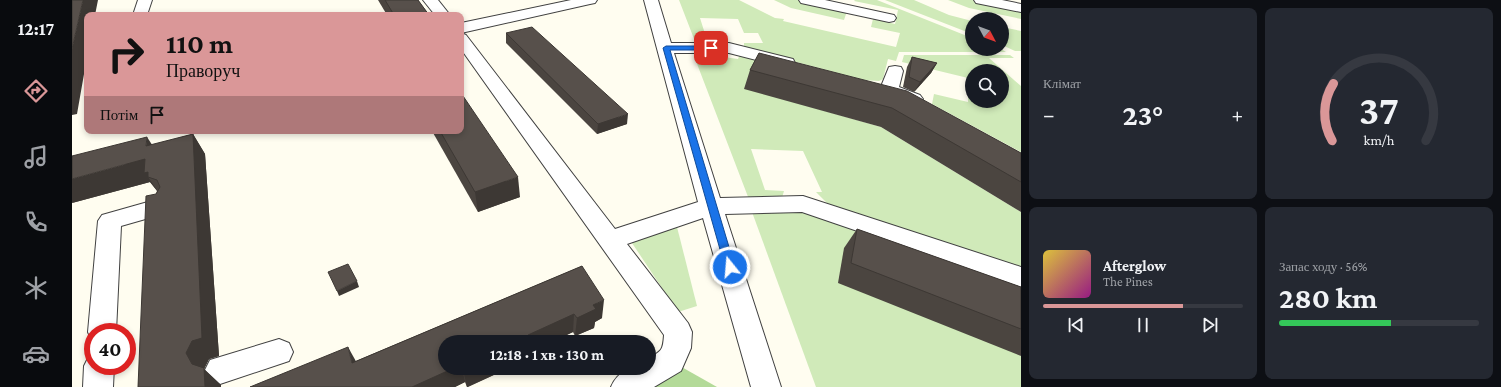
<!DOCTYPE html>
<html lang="uk">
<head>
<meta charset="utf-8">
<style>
  :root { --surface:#171b24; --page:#242831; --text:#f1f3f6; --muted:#9ea1a6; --line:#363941; --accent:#da9798 }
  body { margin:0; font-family:"Crimson Pro",serif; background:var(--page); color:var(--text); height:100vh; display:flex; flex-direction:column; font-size:15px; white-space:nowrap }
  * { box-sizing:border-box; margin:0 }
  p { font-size:13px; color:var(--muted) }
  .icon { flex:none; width:22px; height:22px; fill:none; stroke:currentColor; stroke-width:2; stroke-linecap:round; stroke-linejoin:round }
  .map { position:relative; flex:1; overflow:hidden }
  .drawer { display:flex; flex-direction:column; gap:8px; padding:8px; background:#0d0f14; width:480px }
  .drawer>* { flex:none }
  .top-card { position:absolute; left:12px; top:12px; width:380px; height:122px; border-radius:8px; box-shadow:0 2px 6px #0003; background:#da9798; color:#111; overflow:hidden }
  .needle { width:26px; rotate:131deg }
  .tools { position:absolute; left:893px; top:12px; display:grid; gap:8px }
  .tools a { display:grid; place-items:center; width:44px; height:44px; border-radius:50%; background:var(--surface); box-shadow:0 2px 6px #0003; font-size:20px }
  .speed { position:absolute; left:12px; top:323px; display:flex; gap:8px; font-size:20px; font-weight:700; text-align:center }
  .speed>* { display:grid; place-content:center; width:52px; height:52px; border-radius:50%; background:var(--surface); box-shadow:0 2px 6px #0003; line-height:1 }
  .speed .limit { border:6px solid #d22; background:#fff; color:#111 }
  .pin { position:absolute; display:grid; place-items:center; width:34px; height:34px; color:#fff; margin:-17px; border-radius:8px; box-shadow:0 2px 6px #0006 }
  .me { position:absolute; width:44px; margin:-22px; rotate:343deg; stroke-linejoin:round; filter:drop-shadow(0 0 3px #0008) }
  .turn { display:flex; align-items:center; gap:14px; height:84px; padding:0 16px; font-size:18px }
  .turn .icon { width:52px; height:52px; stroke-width:2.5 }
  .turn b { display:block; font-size:28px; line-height:34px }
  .then { display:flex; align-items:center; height:38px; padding:0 16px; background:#0003; gap:8px; font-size:15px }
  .big { font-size:30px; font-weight:700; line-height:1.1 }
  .drawer .tile { flex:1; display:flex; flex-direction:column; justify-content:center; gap:6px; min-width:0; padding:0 14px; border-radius:8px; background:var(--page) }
  .drawer .dial { align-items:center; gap:0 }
  .dial svg { height:104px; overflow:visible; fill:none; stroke:var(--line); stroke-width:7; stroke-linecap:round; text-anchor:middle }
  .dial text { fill:var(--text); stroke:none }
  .song { display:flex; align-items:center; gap:12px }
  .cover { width:48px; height:48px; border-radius:6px; background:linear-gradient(135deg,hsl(50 70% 55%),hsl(310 70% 35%)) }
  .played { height:4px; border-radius:2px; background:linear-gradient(90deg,var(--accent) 70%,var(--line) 70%) }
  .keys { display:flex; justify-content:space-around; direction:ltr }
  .heat { display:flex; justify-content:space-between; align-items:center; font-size:22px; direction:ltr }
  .charge { height:6px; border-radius:3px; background:linear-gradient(90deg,#34c759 56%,var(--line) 0) }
  .drawer .tiles { flex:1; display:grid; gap:8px; grid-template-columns:repeat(2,1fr) }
  .trip { position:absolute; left:366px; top:335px; width:218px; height:40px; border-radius:20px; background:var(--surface); box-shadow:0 2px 6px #0003; font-weight:700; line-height:40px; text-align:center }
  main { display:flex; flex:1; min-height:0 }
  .tab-bar { display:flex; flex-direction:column; width:72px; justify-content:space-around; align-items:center; background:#090b0e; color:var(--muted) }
  .tab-bar .icon { width:28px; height:28px }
  .tab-bar .on { color:var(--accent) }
  .tab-bar b { font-size:18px; color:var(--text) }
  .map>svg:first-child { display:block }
  .green { fill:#d0eab9; fill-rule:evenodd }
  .forest { fill:#b3da98 }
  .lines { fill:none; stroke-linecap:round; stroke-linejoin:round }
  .minor-casing { stroke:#414141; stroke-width:2 }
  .minor { fill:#fff; fill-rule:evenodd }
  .wall { fill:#4b4540 }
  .shaded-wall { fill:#3d3834 }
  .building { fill:#57504b; stroke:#3d3834 }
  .route { fill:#1a73e8; stroke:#114b97 }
</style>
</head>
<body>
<main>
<nav class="tab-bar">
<b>12:17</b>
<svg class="icon on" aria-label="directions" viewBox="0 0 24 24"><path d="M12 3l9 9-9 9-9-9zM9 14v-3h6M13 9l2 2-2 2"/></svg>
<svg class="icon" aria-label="music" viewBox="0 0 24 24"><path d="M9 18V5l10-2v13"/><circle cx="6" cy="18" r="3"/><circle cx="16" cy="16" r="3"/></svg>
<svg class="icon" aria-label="phone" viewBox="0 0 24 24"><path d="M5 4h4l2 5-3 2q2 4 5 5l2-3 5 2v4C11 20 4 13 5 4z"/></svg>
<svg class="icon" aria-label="climate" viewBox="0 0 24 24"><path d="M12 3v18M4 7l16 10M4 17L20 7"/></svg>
<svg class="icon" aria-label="car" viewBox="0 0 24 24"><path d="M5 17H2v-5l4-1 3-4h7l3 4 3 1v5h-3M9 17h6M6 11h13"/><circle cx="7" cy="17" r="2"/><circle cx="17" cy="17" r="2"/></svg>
</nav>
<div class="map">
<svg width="949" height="387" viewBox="0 0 949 387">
  <rect width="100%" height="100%" fill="#fffdf0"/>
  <g class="green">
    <path d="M607,0H667L703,18L712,19L711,21L824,47L828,33L799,27L801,19L823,24L826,10L782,1L783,0H805L900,38V49H929L934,52H827L824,61L816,59L811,79L807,81L792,80L675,49L672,47V43H691L686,33H672L666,19L628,18L635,40L650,41L647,44H624Z"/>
    <path d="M702,0H727L775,11L772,20L719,8Z"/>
    <path d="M813,0H842L877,15L900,21V34Z"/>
    <path d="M876,0H900L949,10V19L897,8Z"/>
    <path d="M930,27L949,31V51H943L930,45Z"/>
    <path d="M668,54L755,77L672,88L809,127L949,212V272L768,211L755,203L744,192H750L731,151L679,149L693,190L712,191L709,201L678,202L622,56H644L666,59Z"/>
    <path d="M832,55H938L942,58H917L949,86V152L860,104L862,94L896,102V78L830,62ZM900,71H930V101H900Z"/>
    <path d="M730,211L791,231L949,356V387H744L680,212Z"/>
    <path d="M604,223L625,306L606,312L558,240Z"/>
  </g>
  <path class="forest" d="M599,361L645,387H564Z"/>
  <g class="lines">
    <defs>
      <g id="minor">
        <path d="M66,0H80L75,15H61Z"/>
        <path d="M351,0H366L378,15H363Z"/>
        <path d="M499,0H525L523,3L518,4L389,33V23Z"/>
        <path d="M572,0H586L599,43H657L721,59L723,63L721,67L715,68L657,53H602L648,198L731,196L949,267V287L730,212L653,214L709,387H679L631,218L555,244L616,323L620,332L619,348L609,371L582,387H539C547,369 559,368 577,368V358C590,351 591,350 592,335L389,49V33L394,35L543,229L626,202Z"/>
        <path d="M727,0H753L822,15L824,18L822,21L817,22L729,3Z"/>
        <path d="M902,0H930L949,4V12L904,3Z"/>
        <path d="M823,66L829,67L831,71L827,87L848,95L851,99L848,103C839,105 814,97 808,89L817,67Z"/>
        <path d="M90,198L98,200L101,206L98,212L49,226L44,332H21L20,341L16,332L26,221L30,215Z"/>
        <path d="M207,339L217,343L221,352L217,361L148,384L138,380L133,370L138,360Z"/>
        <path d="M21,355V366H42L41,387H11L12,366L17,356Z"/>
      </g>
    </defs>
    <use href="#minor" class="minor-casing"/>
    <use href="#minor" class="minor"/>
  </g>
  <g class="wall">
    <path d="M306,0H346L357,15H315Z"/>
    <path d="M434,33L555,124L525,134L434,43Z"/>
    <path d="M687,53L949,153V212L809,127L672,89L678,70Z"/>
    <path d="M840,57L865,63L859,73L842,92L831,87L835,67Z"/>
    <path d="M360,131H389L448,197L406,212Z"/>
    <path d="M121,134L133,154L147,356L137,359L132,369L149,385L66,387L84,194L85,191L78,182L0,203L80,145Z"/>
    <path d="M785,229L949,287V356L766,283L772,248Z"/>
    <path d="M510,266L530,318L523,322L522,328L503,336L501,332L480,342H373V368H437L396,387H395L393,382L383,387H178L284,361Z"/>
  </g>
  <g class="shaded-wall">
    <path d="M11,0H26L23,15H15V57L5,114L0,115V49Z"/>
    <path d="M865,63L859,73L842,92L848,82Z"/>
    <path d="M556,114L555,124L525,134L526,124Z"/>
    <path d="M121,134L133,154L147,356L137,359L132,369L149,385V387H133L114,353Z"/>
    <path d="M75,137L88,157L74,146Z"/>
    <path d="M73,159L87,179L76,177L87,193L78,182L0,203V179Z"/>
    <path d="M446,177L448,197L406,212L403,192Z"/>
    <path d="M285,281L287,287L267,296L265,291Z"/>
    <path d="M532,300L530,318L523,322L522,328L503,336L505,318L521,305Z"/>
    <path d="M502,314L501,332L480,342H453L456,335Z"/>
    <path d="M276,347L286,365L280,363Z"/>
    <path d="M382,368H390L393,382L383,387H340Z"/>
    <path d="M395,368H437L395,387L391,370Z"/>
  </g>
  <g class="building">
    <path d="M0,0H11L0,49Z"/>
    <path d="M313,0H346L357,15H322Z"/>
    <path d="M460,27L556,114L526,124L434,33Z"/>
    <path d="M687,53L835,91L949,153V182L820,108L678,70Z"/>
    <path d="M840,57L865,63L848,82L837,77Z"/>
    <path d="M389,93L446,177L403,192L368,131H389Z"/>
    <path d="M121,134L130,338L120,341L114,353L120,364L132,368L133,387H66L74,196L84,194L88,187L85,180L76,177V172L72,173L73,159L0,179V156L75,137L74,146Z"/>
    <path d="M785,229L949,287V329L779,263Z"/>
    <path d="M276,264L285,281L265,291L256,272Z"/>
    <path d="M510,266L532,300L521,305L524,309L505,318L502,314L456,335L458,339L453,342H373V368H382L340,387H178L276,347L280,363Z"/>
    <path d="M390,368H395L391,370Z"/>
  </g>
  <path class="route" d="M594,46H639L642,48L639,50H598L663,267L661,270L658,271L654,270L653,267L591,48Z"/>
</svg>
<div class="tools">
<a><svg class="needle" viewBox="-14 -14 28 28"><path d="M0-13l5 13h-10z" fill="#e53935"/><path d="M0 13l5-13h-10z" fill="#9ea1a6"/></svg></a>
<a><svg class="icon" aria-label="search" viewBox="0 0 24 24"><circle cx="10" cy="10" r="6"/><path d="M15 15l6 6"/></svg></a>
</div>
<div class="speed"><div class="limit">40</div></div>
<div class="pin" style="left:639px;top:48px;background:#d93025"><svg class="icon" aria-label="arrive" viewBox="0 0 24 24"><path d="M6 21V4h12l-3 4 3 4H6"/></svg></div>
<svg class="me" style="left:658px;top:267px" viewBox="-20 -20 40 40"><circle r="17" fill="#1a73e8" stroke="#fff" stroke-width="3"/><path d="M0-11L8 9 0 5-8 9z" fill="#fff"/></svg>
<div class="trip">12:18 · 1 хв · 130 m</div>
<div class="top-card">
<div class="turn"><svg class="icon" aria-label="right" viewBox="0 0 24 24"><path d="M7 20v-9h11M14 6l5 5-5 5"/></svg><div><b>110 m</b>Праворуч</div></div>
<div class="then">Потім<svg class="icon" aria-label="arrive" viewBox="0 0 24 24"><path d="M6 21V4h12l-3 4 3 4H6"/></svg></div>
</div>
</div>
<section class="drawer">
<div class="tiles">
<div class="tile"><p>Клімат</p>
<div class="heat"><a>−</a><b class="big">23°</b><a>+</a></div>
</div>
<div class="tile dial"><svg viewBox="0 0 100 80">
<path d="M14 69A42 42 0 1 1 86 69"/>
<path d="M14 69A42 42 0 0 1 15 25" stroke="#da9798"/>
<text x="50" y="56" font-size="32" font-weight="700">37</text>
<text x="50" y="72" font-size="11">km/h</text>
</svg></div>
<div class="tile">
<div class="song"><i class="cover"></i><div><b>Afterglow</b><p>The Pines</p></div></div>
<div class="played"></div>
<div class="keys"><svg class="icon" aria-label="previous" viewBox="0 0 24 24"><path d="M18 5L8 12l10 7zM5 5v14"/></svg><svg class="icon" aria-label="pause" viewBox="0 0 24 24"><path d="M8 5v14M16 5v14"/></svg><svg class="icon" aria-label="next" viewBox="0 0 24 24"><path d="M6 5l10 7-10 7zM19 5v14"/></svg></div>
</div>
<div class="tile"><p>Запас ходу · 56%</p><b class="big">280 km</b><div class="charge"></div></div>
</div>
</section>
</main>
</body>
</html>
